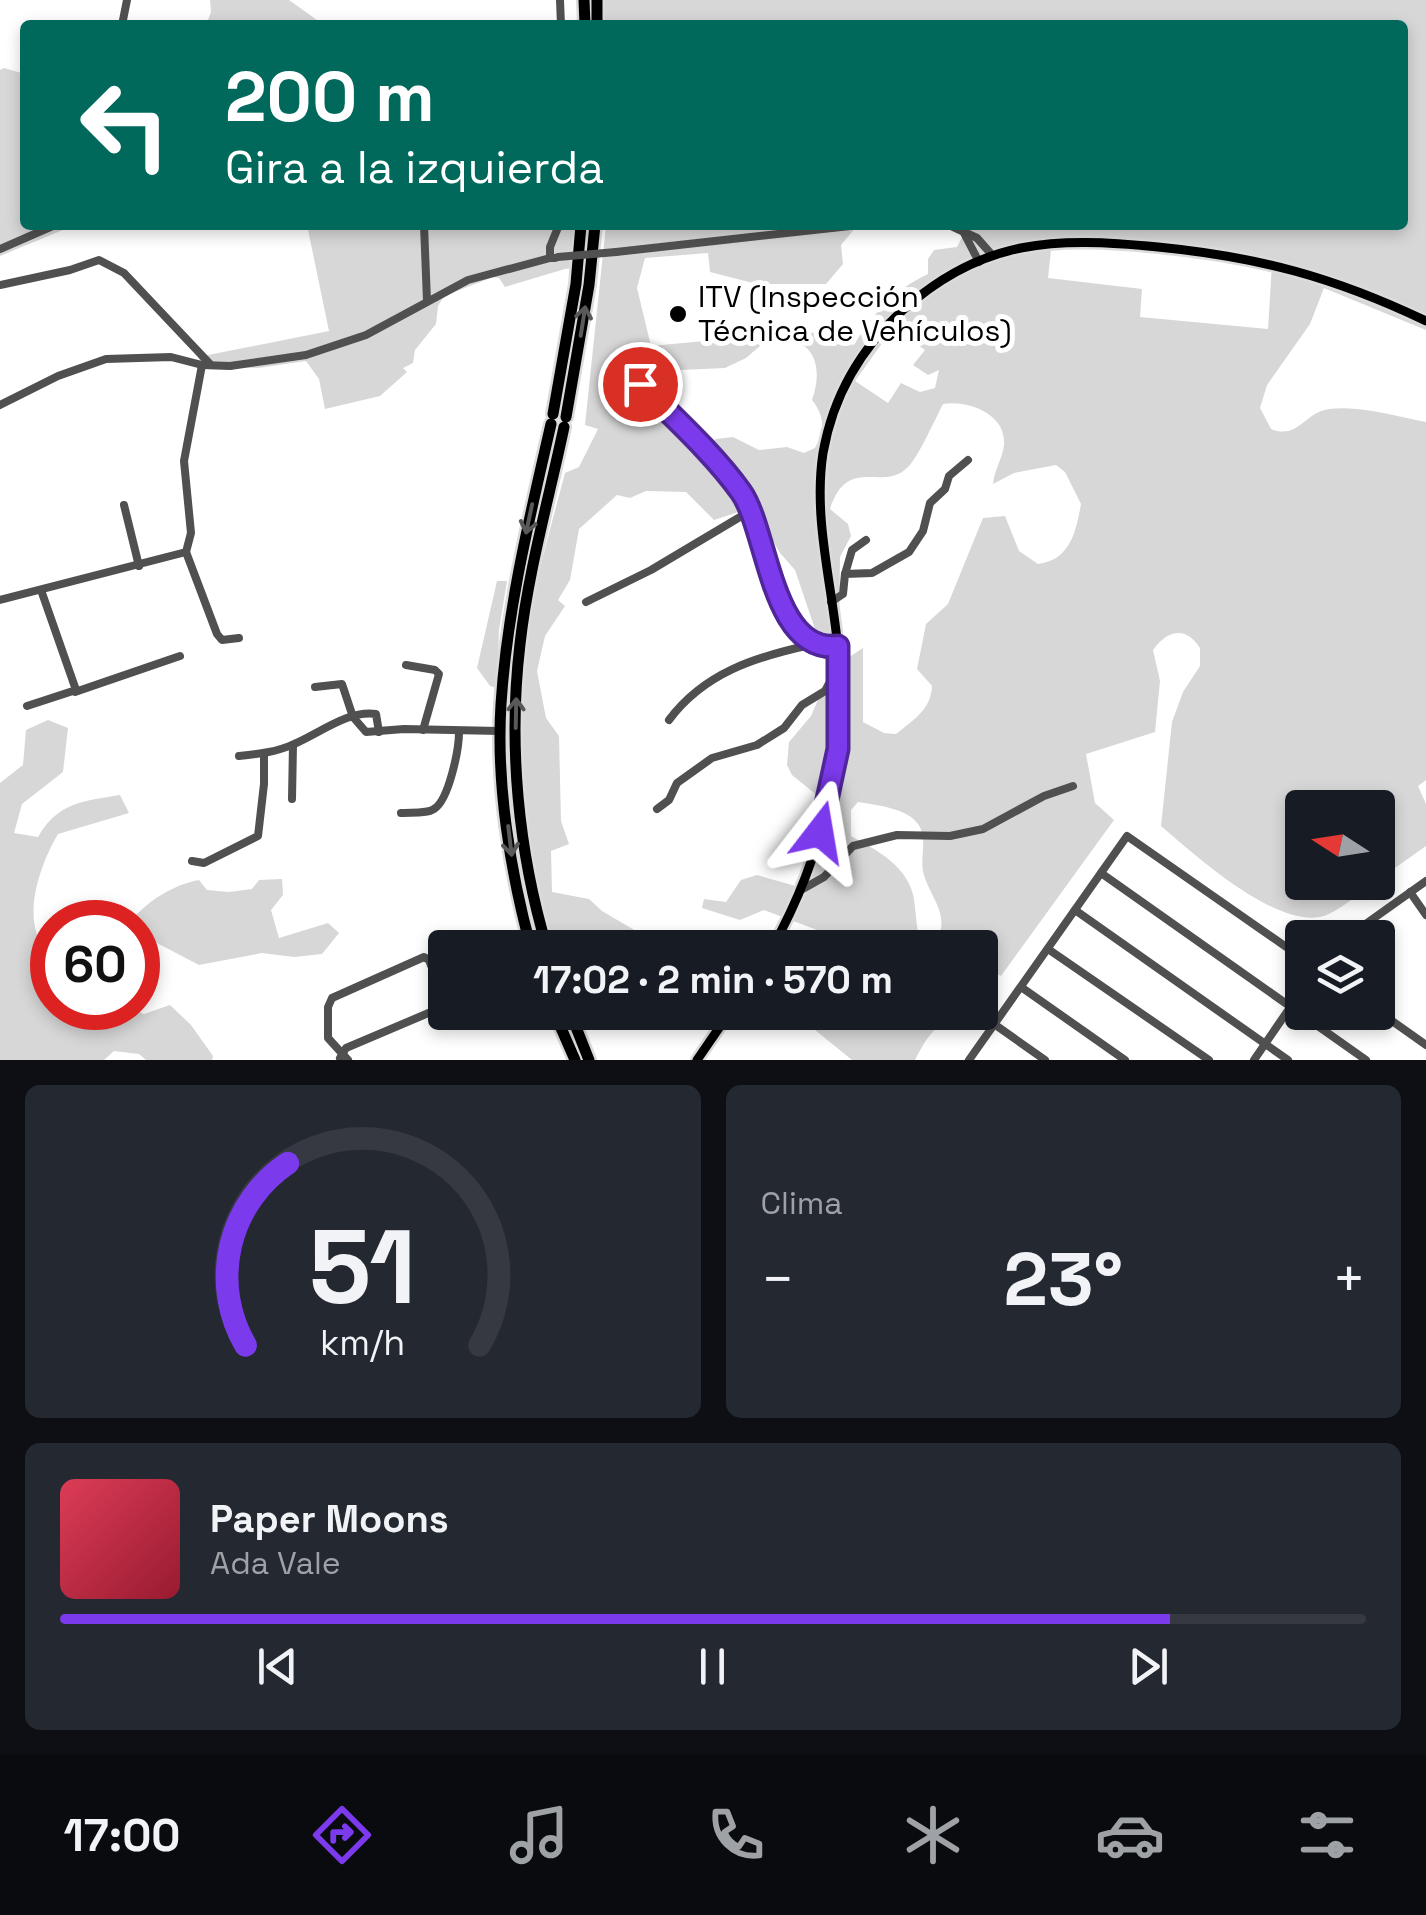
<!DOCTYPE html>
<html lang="es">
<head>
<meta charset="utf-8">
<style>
  :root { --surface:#171b24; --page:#242831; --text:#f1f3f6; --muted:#9ea1a6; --line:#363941; --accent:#7c3aed }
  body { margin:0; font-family:"Space Grotesk",sans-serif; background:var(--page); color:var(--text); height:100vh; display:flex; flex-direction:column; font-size:38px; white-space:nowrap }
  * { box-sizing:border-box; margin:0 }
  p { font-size:32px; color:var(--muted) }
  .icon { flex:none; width:55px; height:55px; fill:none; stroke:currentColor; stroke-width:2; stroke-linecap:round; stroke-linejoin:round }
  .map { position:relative; height:1060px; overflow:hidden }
  .side { display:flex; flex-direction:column; gap:25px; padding:25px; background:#0d0f14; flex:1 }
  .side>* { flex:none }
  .top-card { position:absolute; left:20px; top:20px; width:1388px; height:210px; border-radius:10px; box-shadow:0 5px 15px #0003; background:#00695c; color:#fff; overflow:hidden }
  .needle { width:65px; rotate:282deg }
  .buttons { position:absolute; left:1285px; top:790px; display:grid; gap:20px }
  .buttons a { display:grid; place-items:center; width:110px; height:110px; border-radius:10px; background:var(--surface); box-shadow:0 5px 15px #0003; font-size:50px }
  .speed { position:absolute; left:30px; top:900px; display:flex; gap:20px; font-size:50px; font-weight:700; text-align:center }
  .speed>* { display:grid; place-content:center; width:130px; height:130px; border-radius:50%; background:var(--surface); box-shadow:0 5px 15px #0003; line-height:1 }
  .speed .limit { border:15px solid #d22; background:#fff; color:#111 }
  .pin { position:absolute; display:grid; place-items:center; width:85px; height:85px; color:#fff; margin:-42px; border:5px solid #fff; border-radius:50%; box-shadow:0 2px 10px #0007 }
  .me { position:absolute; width:110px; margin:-55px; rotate:14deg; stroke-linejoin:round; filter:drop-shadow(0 0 8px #0008) }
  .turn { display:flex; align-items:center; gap:35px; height:210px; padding:0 40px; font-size:45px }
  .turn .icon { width:130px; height:130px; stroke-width:2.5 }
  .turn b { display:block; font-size:70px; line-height:85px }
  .big { font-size:75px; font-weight:600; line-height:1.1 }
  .side .card { flex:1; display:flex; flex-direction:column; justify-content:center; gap:15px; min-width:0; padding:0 35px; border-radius:15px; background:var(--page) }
  .side .dial { align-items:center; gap:0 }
  .dial svg { height:260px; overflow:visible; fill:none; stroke:var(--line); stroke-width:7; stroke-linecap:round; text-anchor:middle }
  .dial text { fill:var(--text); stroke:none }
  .song { display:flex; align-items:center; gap:30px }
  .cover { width:120px; height:120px; border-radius:15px; background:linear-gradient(135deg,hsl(350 70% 55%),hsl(350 70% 35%)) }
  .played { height:10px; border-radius:5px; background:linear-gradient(90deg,var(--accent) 85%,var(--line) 85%) }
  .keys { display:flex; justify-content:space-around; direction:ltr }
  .heat { display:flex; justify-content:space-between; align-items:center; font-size:55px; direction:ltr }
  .side .tiles { flex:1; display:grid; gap:25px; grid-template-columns:1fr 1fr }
  .card:last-child { grid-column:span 2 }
  .trip { position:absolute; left:428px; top:930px; width:570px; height:100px; border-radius:10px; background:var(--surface); box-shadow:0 5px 15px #0003; font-weight:600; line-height:100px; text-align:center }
  .dock { display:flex; height:160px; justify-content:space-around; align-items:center; background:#090b0e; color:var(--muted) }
  .dock .icon { width:70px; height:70px }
  .dock .current { color:var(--accent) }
  .dock b { font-size:45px; color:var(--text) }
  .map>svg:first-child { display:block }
  .green { fill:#d7d7d7; fill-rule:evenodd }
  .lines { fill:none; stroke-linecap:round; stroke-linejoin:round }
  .major-casing { stroke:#dbdbdb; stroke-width:14 }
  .highway-casing { stroke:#dbdbdb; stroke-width:16 }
  .minor { stroke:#505050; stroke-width:8 }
  .major { stroke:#000; stroke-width:9 }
  .highway { stroke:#000; stroke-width:11 }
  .minor-bridge { stroke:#505050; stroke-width:8 }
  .oneway { stroke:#595959 }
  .route-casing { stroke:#51269a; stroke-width:25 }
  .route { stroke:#7c3aed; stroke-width:18 }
  .poi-dot { fill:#000; stroke:#fff; stroke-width:4 }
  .labels { text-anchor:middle; stroke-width:10; stroke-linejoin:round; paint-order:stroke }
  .poi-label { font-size:30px; fill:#000; stroke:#fff; text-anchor:start }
</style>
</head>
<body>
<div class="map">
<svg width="1426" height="1060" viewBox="0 0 1426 1060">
  <rect width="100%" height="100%" fill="#fff"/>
  <g class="green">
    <path d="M210,0H289L324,25H206L211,12Z"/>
    <path d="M604,0H1426V330L1324,288L1310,324L1267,385L1260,408L1271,429C1298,440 1305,412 1329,409C1360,405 1395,416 1426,422V780L1418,786L1426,804V846L1378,880V808H1302V882L1374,883C1359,893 1344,907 1329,914C1283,936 1194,854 1161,826L1172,722L1183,692L1200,666V648C1185,625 1167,631 1153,650L1160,681L1155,732L1086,754L1095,803L1114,820L1001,976L997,974L987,990L990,1003L980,1017C941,1017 932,1027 915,1060H852L815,1030L816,1013L980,1012V948L824,947L825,933L764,910L740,920L702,908L704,899L726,902L741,880L757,875L799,887L823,807L818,796L792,775L787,765L789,742L811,716L831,669L863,648V722L884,733L896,734C913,720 931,710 932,686L917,669L926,624L948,604L983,518L1005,516L1019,551L1038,564C1070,560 1076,532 1081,504L1065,472L1056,465L1014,473L993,484C994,470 1003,458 1004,444C1006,414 968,400 943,404C935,419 919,456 908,467C883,493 848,454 830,509L848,524L851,536L840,557L839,634L816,632L795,570L780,553L754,507L714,520L686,492L646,491L630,498L617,495L579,529L570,580L558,600L565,606L545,636L537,671L546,718L559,736L561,821L569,844L551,851L552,892L589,899L602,911L641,934L637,946L607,943L586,930L573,932L563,947H553C531,858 512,760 522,667C529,601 548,538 565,473L579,467L598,429L585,425L606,225H868L856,227L841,245L843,264L826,284H757L710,272L708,253L645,258L637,288L651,346L715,340L735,329L760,323H780L854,345C872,315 895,289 928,274V259L934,250L957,247L964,233L947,225H1402V25H604ZM1052,241L1238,257L1272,264L1268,329L1140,317L1142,289L1048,278ZM893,328L925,350L913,365L928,375L939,370L935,388L920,392L901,383L888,403L855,381ZM768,339C812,334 825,363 812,400C825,417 825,429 815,448L804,453L787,447L759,450L733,437L716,439L708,444L670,401L680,370L725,368L746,358ZM858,802C876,805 907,808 918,824C928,839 920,855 923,871C928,895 951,914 937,939L925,944L920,940C916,926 916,913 914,899C909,867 877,850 851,836V810Z"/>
    <path d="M4,68L25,74V225H75L0,256V70Z"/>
    <path d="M307,225H585L584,267L565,269L505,287L499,278L493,277L444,296L438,306L436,324L415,350L413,363L403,368L407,372L380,396L325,409L319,379L306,361L258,368L202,365L198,357L329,331Z"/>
    <path d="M497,581H507L499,630L497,688L490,686L477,668Z"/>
    <path d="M48,720L68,728L63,772L22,804L14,833L38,837C57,803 83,801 120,795L129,813L58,834C41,863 24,910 40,942H52V1008H129L144,1014L170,1005L191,1025L213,1056L212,1060H146L139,1054L114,1051L104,1060H0V783L23,765L26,730Z"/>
    <path d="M282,879L283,895L271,910L279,938L328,923L339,933L322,954L294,957L262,953L199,965L153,941L138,947V922H130C146,902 172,885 199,880L207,890L229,892L252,889L259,880Z"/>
  </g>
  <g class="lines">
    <defs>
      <g id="major">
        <path d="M772,948C823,857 848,752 838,649C832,584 813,518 823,453C833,396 860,349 903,310C983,238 1056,237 1158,247C1259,257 1334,277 1426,321"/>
        <path d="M697,1060L730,1012"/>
      </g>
      <g id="highway">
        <path d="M584,0L585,25"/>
        <path d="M597,0V25"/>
        <path d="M553,414L576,284L581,225"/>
        <path d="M566,417L589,285L595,225"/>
        <path d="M531,948C510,871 496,783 501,704C507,609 530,516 551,424"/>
        <path d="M547,948C518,851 508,745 520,644C528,572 549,498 564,427"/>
        <path d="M554,1012L575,1060"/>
        <path d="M570,1012L589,1060"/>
      </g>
    </defs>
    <use href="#major" class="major-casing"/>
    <use href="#highway" class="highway-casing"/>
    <g class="minor">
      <path d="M560,0L561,25"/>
      <path d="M122,25L127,0"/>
      <path d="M424,225L427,301"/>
      <path d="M949,225L977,238L992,255"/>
      <path d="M964,233L979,262"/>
      <path d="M0,249L55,225"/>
      <path d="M616,252L859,225"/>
      <path d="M555,258H550V247L559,225"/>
      <path d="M0,285L70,270L99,260L124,273L210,364"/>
      <path d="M640,383L742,493L760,536L771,579L785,610L814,651L839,659"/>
      <path d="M0,405L58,376L106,359L171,357L202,365L230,366L306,355L366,335L468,280L550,258"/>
      <path d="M124,505L139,566"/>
      <path d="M186,552L217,634L222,640L239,638"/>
      <path d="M845,574L852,550L866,540"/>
      <path d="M0,600L186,552L191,533L184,461L202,365"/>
      <path d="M586,602L651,570L750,511"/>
      <path d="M831,602L843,594L845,574L872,573L909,552L923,531L930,503L945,489L949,476L968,460"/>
      <path d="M807,636L817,644L838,646"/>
      <path d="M406,665L435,670L439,674L423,730"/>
      <path d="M315,687L342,684L353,717L366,732L404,729L500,731"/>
      <path d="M75,692L180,656"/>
      <path d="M27,706L76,690L41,590"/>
      <path d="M669,720C704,673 755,657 810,645"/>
      <path d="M239,756C258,754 277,752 294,744C320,733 348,710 376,714L379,732"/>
      <path d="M292,799L293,745"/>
      <path d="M657,809L669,800L677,783L712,758L757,745L784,728L802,705L825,691L838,667"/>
      <path d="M401,813C410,812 427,814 434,809C449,800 459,749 459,732"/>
      <path d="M192,861L204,863L258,836L264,784V753"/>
      <path d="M1101,873L1366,1060"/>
      <path d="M801,890L824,877L853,846L897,835L950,836L983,829L1044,796L1073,786"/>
      <path d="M1410,892L1426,915"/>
      <path d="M1075,910L1288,1060"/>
      <path d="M1346,938L1426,881"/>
      <path d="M1048,949L1209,1060"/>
      <path d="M1021,987L1125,1060"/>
      <path d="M1378,1011L1426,1045"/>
      <path d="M994,1024L1045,1060"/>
      <path d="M340,1058L346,1048L445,1006"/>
      <path d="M348,1060L328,1038V1007L332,998L424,957L429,960L445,1002"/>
      <path d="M969,1060L1127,836L1302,958"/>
      <path d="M1254,1060L1302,990"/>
    </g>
    <use href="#major" class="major"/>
    <use href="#highway" class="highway"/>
    <path class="minor-bridge" d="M558,257L616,252"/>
  </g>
  <defs><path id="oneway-shaft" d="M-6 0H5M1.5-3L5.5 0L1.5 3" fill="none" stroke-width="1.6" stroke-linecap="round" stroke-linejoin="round" transform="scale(2.5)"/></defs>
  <g class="oneway">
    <use href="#oneway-shaft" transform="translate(583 321) rotate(-81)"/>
    <use href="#oneway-shaft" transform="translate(529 519) rotate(102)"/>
    <use href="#oneway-shaft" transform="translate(516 713) rotate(-89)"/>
    <use href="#oneway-shaft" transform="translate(510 841) rotate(83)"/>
  </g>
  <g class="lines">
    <defs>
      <path id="route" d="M640,384C674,418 713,453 741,492C768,530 771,654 838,646V749L820,832"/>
    </defs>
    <use href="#route" class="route-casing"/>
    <use href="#route" class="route"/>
  </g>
  <circle class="poi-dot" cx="678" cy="314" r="10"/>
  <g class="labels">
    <g class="poi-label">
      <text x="698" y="307">ITV (Inspección<tspan x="698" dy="34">Técnica de Vehículos)</tspan></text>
    </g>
  </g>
</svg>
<div class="buttons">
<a><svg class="needle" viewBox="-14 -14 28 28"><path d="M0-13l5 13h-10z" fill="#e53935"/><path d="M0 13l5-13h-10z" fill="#9ea1a6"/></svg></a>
<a><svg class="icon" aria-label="layers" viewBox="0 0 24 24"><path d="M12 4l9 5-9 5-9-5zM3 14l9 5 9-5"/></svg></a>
</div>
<div class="speed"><div class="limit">60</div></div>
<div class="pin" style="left:640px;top:384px;background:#d93025"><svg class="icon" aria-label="arrive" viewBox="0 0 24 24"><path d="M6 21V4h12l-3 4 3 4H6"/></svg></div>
<svg class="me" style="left:820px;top:832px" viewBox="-20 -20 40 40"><path d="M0-17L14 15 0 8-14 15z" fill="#7c3aed" stroke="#fff" stroke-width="4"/></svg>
<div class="trip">17:02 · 2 min · 570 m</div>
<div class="top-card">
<div class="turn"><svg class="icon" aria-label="left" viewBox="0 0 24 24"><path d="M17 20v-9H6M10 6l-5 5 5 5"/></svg><div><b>200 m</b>Gira a la izquierda</div></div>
</div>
</div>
<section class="side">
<div class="tiles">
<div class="card dial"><svg viewBox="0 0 100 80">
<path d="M14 69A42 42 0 1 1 86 69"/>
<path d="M14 69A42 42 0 0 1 27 13" stroke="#7c3aed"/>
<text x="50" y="56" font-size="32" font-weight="700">51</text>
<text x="50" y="72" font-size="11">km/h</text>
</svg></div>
<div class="card"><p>Clima</p>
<div class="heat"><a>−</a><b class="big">23°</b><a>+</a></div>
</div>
<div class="card">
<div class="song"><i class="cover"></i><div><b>Paper Moons</b><p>Ada Vale</p></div></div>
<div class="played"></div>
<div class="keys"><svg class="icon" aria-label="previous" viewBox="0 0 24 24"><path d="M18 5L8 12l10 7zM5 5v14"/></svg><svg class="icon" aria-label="pause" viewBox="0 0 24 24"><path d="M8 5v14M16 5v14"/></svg><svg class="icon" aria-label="next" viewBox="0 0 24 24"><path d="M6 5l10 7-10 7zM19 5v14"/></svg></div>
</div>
</div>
</section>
<nav class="dock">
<b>17:00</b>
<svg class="icon current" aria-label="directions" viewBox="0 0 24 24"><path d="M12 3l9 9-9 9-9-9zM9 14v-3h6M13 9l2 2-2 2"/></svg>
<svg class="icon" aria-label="music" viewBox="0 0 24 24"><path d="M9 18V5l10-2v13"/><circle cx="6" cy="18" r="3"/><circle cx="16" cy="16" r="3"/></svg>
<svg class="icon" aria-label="phone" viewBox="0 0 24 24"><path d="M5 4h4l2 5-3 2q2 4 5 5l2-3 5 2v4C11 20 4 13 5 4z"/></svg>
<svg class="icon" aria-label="climate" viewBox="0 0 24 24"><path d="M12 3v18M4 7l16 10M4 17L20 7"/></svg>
<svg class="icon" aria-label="car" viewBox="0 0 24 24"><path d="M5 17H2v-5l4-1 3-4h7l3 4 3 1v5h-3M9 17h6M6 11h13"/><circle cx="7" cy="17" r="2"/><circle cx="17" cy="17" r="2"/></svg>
<svg class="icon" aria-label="filters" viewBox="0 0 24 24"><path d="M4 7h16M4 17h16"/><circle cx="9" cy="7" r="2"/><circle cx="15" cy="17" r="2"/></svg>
</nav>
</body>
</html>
